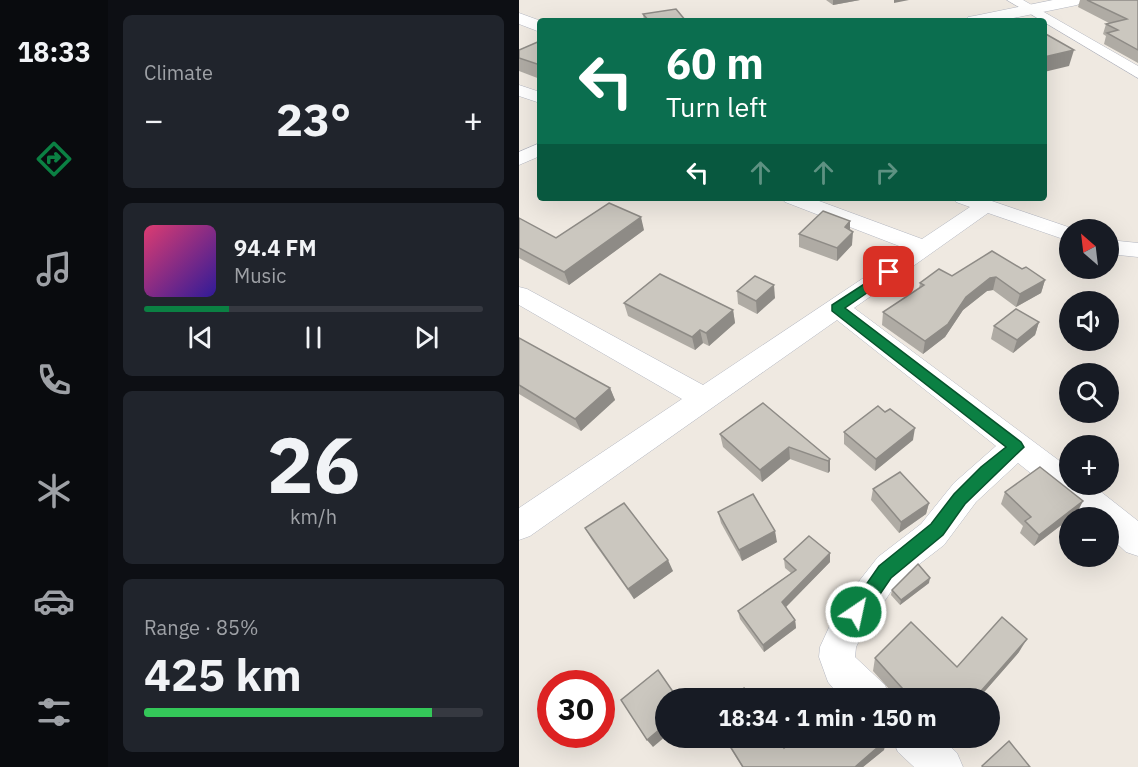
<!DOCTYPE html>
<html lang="en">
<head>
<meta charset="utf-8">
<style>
  :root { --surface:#171b24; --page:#20242c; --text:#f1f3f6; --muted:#9ea1a6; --line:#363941; --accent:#0b8043 }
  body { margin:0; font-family:"IBM Plex Sans",sans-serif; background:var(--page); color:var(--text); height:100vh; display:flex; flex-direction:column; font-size:22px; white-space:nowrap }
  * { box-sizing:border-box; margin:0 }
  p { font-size:20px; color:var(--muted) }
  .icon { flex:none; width:33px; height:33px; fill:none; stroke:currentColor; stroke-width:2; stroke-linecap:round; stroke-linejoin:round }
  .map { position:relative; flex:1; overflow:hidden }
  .drawer { display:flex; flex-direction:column; gap:15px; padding:15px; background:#0d0f14; width:411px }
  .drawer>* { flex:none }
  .hud { position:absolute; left:18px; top:18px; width:510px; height:183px; border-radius:6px; box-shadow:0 6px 24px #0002; background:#0b6e4f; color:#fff; overflow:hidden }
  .needle { width:39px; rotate:332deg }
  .buttons { position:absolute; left:540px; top:219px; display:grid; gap:12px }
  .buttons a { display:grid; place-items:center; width:60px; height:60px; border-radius:50%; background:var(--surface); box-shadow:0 6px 24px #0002; font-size:30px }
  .speed { position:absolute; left:18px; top:670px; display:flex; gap:12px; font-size:30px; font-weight:700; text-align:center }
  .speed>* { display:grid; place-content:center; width:78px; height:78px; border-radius:50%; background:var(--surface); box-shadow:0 6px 24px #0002; line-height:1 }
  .speed .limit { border:9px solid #d22; background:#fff; color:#111 }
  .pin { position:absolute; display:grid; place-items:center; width:51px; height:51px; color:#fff; margin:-26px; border-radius:12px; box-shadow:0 3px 9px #0006 }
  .me { position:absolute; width:66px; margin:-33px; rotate:34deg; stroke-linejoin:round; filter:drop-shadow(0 0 4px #0008) }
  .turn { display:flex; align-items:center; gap:21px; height:126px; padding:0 30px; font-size:27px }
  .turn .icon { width:78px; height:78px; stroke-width:2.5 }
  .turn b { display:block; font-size:42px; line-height:51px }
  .lanes { display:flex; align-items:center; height:57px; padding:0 30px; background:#0003; justify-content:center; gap:30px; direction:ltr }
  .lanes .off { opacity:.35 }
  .big { font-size:45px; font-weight:700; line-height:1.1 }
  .drawer .widget { flex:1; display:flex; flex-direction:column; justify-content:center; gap:9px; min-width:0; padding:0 21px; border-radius:9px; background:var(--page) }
  .drawer .dial { align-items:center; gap:0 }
  .dial b { font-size:78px; line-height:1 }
  .song { display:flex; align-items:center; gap:18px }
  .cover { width:72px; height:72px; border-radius:9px; background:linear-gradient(135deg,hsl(340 70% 55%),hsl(250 70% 35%)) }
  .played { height:6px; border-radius:3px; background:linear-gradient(90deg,var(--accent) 25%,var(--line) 25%) }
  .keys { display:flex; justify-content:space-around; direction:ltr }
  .heat { display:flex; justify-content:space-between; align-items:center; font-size:33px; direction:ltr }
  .charge { height:9px; border-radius:4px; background:linear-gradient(90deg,#34c759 85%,var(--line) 0) }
  .trip { position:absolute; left:136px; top:688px; width:345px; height:60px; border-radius:30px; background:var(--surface); box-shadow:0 6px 24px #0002; font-weight:700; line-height:60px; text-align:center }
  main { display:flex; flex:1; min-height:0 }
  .tabs { display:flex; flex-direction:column; width:108px; justify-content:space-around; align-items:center; background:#090b0e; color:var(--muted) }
  .tabs .icon { width:42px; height:42px }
  .tabs .current { color:var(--accent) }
  .tabs b { font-size:27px; color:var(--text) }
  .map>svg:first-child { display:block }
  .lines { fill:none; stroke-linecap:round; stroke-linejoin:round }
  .minor-casing { stroke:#b4b7c1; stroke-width:1 }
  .tertiary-casing { stroke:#b4b7c1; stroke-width:1 }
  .minor { fill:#fff; fill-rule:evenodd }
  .tertiary { fill:#fff; fill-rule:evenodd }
  .wall { fill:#afaba4 }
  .shaded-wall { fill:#8e8b86 }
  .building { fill:#cbc7bf; stroke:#8e8b86; stroke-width:1.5 }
  .route { fill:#0b8043; stroke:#07532c; stroke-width:1.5 }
</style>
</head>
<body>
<main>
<nav class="tabs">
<b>18:33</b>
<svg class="icon current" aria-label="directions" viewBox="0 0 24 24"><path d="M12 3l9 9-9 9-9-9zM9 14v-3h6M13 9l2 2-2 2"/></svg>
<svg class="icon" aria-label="music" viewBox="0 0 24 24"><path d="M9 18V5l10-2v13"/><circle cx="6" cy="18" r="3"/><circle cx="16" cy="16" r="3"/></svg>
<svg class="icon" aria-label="phone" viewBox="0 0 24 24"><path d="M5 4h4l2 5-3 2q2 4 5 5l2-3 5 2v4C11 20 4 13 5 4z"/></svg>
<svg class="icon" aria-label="climate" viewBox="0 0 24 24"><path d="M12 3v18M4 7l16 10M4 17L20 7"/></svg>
<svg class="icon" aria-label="car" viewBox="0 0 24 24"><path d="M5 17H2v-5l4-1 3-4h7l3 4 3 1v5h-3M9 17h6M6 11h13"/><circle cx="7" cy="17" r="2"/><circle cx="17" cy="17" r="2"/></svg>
<svg class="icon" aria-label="filters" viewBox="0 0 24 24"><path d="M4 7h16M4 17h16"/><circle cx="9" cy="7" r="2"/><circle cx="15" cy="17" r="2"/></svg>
</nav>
<section class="drawer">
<div class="widget"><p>Climate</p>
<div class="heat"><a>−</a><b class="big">23°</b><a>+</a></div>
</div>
<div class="widget">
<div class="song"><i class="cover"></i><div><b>94.4 FM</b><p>Music</p></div></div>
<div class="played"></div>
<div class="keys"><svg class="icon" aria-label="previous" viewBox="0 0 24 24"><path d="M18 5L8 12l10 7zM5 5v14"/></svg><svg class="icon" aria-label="pause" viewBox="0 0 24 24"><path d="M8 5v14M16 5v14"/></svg><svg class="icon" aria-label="next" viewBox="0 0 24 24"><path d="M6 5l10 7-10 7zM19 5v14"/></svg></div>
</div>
<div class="widget dial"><b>26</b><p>km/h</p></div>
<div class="widget"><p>Range · 85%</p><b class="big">425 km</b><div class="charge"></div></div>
</section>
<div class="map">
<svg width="619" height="767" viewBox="0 0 619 767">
  <rect width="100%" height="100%" fill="#efe9e1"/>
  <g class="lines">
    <defs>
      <g id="minor">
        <path d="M488,0H504L619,66V78Z"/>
        <path d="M0,85L21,92V103L0,96Z"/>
        <path d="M21,143V156L0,165V152Z"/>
        <path d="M263,198H292L403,239L451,207L437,202L434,198H464L558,230H550V241L469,213L335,308L550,468V484H572L619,521V556L607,552L590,536V518H568L499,463L457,502L425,545L390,572L373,590L344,633L337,647L336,657L366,685L371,699H323L309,682L300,657L301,647L319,608L359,557L402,524L435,483L477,446L318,320L11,536L0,540V508L163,399L0,305V287L8,289L184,385L388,249L266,202Z"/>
        <path d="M590,240L619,243V257L590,254Z"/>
        <path d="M373,738H422L438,753L444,767H395L379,752Z"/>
      </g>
      <g id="tertiary">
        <path d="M534,0H566L558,5L480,21H446L449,17L455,16Z"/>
        <path d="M0,13L22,21L21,32L0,24Z"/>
      </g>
    </defs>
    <use href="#minor" class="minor-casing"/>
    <use href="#tertiary" class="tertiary-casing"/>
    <use href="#minor" class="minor"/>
    <use href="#tertiary" class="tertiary"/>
  </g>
  <g class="wall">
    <path d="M307,0H341L314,5Z"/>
    <path d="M561,0H619V63L585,44L587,36L584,34L587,24L590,23L559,7Z"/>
    <path d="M124,14L167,21H125Z"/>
    <path d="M21,41V79L0,71V50Z"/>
    <path d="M0,218L37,238L125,230L50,285L0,258Z"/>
    <path d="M331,221V230L333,245L318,261L280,247V234Z"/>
    <path d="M503,269L526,280L522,293L497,307L474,290L468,291L444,310L426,337L404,354L363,325L364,312L400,288L401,283L433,276Z"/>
    <path d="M218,291L256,298L238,314L219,304Z"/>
    <path d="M105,303L214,310L216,323L190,346L184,343L176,350L109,316Z"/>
    <path d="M520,322L516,335L494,353L472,339L475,326Z"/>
    <path d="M0,338L91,388L96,400L62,431L0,394Z"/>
    <path d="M244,403L311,459V471L309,473L271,459L243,482L204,447L201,434Z"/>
    <path d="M325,432L394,440L356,471L325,444Z"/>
    <path d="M354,489L410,503L407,514L380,533L352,500Z"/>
    <path d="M486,492L558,513L515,546L501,533L504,526L482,504Z"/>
    <path d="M199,512L258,542L223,561L202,523Z"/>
    <path d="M66,528L154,571L115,599L73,540Z"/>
    <path d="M265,559L311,562L267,607L276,620L277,628L245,652L221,619L219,611L272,573L266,568Z"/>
    <path d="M410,583L381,605L372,595L373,590Z"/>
    <path d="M500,652L459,699H379L354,671L356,658L438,667Z"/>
    <path d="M205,738H259L265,748L367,740L365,750L344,767H223Z"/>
  </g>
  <g class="shaded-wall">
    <path d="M314,0H341L314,5Z"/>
    <path d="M375,0H390L375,3Z"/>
    <path d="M555,50L550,66L525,72V57Z"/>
    <path d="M122,217L125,230L50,285L45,272Z"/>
    <path d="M331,221V234L326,227Z"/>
    <path d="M334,232L333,245L318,261V248Z"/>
    <path d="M477,277L474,290L468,291L444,310L426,337L404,354L406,341L447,297L471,278Z"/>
    <path d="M526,280L522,293L497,307L501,294Z"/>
    <path d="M255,285L256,298L238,314L237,301Z"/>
    <path d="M214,310L216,323L190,346L187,333Z"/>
    <path d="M520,322L516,335L494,353L498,340Z"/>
    <path d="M181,330L184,343L176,350L173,337Z"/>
    <path d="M91,388L96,400L62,431L56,419Z"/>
    <path d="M396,428L394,440L356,471L357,459Z"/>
    <path d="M270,447L271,459L243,482L241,470Z"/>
    <path d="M311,459V471L309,473V461Z"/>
    <path d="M564,501L558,513L515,546L520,535Z"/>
    <path d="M410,503L407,514L380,533L382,522Z"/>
    <path d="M256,531L258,542L223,561L220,550Z"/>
    <path d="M311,553V562L264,610L263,602Z"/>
    <path d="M149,560L154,571L115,599L109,589Z"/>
    <path d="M411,578L410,583L381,605L382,600Z"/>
    <path d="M276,620L277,628L245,652L244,645Z"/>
    <path d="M508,639L500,652L459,699H455Z"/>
    <path d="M147,724V736L134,747L128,740Z"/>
    <path d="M367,740L365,750L344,767H336Z"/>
  </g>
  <g class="building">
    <path d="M568,0H619V50L588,33L599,30L587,24L608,19Z"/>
    <path d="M157,9L167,21H130L124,14Z"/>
    <path d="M525,33L555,50L525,57Z"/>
    <path d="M21,41V65L0,58V50Z"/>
    <path d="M90,203L122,217L45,272L0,248V218L37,238Z"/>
    <path d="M304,211L331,221L326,227L334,232L318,248L280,234Z"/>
    <path d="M473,251L503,269L507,267L526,280L501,294L477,277L471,278L447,297L429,324L406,341L364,312L405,285L401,283L420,269L433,276Z"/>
    <path d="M141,274L214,310L187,333L181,330L173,337L105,303Z"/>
    <path d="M236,276L255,285L237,301L218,291Z"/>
    <path d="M497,309L520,322L498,340L475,326Z"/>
    <path d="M0,338L91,388L56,419L0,385Z"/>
    <path d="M244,403L311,459L309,461L270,447L241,470L201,434Z"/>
    <path d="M359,406L366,412L371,409L396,428L357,459L325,432Z"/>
    <path d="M521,467L564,501L520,535L506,521L512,517L486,492Z"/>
    <path d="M381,472L410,503L382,522L354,489Z"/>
    <path d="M234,494L256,531L220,550L199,512Z"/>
    <path d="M105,503L149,560L109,589L66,528Z"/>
    <path d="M290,536L311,553L263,602L276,620L244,645L219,611L277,570L265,559Z"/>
    <path d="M399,564L411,578L382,600L373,590Z"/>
    <path d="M483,617L508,639L455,699H393L356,658L392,622L438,667Z"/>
    <path d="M139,670L159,699H147V724L128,740L102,700Z"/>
    <path d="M225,688L233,699H212Z"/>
    <path d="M334,693L338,699H327Z"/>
    <path d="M206,738H259L265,748L277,738H365L367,740L336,767H224Z"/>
    <path d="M490,741L511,767H464L463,766Z"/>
  </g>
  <path class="route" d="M370,268L376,272L374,275L326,308L502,442L505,447L446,504L424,535L372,578L344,619L337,621L331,619L328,612L360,566L412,524L435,494L462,467L487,447L313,311V305Z"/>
</svg>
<div class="buttons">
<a><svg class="needle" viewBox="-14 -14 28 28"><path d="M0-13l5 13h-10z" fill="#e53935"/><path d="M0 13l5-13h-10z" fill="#9ea1a6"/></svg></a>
<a><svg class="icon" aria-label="sound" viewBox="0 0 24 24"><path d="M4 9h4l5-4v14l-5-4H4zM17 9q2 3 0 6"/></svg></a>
<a><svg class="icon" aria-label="search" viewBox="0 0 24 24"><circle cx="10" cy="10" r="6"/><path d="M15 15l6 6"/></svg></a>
<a>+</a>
<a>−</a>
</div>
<div class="speed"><div class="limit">30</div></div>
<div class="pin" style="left:370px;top:272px;background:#d93025"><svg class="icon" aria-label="arrive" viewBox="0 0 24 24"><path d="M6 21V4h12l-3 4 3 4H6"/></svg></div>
<svg class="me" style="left:337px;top:612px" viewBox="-20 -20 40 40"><circle r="17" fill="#0b8043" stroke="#fff" stroke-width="3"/><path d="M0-11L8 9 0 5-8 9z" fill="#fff"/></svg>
<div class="trip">18:34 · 1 min · 150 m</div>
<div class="hud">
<div class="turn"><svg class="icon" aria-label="left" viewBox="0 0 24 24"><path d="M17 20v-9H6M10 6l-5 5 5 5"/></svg><div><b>60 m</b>Turn left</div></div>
<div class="lanes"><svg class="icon" aria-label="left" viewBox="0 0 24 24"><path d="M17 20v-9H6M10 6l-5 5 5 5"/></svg><svg class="icon off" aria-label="ahead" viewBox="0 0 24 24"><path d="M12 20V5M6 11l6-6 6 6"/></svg><svg class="icon off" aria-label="ahead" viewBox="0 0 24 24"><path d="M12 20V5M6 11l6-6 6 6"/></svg><svg class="icon off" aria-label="right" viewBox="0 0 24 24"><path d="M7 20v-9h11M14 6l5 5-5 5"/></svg></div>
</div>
</div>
</main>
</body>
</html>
